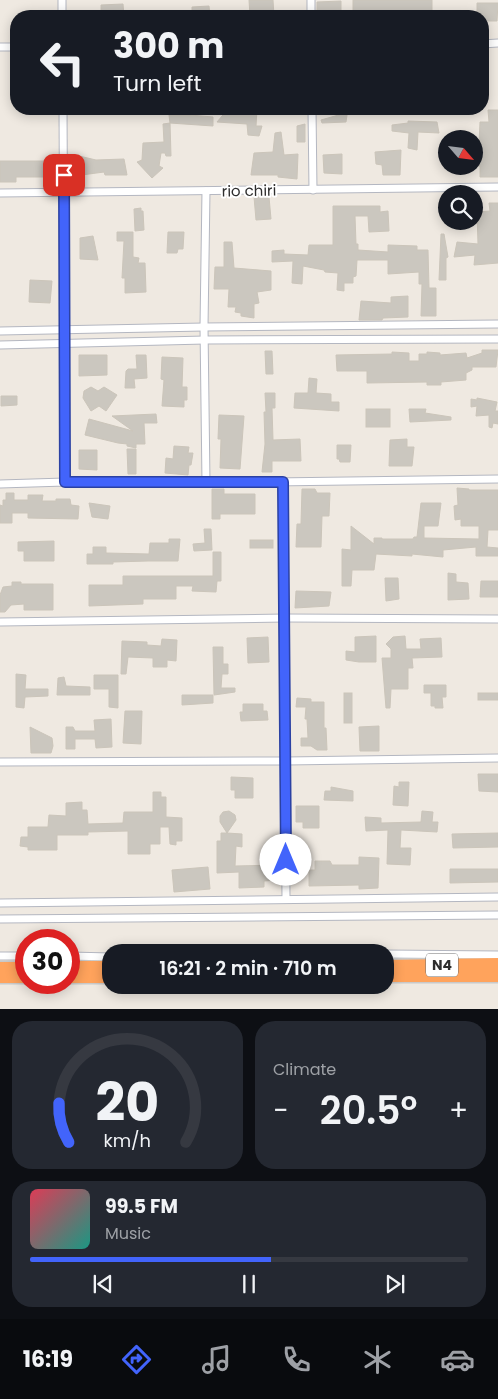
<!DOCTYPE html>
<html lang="en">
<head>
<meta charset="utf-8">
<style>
  :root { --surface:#171b24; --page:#242831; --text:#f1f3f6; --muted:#9ea1a6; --line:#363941; --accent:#4264fb }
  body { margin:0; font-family:Poppins,sans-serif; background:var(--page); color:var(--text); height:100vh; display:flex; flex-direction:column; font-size:19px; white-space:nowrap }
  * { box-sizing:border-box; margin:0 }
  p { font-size:16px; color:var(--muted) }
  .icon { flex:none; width:28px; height:28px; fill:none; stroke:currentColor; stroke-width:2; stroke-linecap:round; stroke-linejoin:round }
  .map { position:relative; height:1009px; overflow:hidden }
  .sheet { display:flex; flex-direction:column; gap:12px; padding:12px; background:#0d0f14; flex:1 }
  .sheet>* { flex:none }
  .banner { position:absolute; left:10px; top:10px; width:479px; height:105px; border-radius:20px; box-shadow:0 2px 12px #0003; background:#171b24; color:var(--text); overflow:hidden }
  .needle { width:32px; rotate:118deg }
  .buttons { position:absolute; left:438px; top:130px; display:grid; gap:10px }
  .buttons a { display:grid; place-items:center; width:45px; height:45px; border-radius:50%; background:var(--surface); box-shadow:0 2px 12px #0003; font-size:25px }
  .speed { position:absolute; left:15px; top:929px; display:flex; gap:10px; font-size:25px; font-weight:700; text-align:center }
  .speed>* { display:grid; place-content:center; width:65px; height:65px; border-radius:50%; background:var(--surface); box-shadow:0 2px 12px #0003; line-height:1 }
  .speed .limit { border:8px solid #d22; background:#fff; color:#111 }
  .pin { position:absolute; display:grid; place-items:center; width:42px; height:42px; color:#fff; margin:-21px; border-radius:10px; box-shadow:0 2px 8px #0006 }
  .me { position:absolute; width:55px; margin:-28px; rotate:0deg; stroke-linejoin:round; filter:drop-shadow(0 0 4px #0008) }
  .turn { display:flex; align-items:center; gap:18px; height:105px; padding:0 20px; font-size:22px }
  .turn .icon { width:65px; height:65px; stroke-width:2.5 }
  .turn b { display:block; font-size:35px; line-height:42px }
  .big { font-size:38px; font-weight:600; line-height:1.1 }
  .sheet .tile { flex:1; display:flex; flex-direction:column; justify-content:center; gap:8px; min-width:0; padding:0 18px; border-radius:20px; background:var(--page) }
  .sheet .dial { align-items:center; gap:0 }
  .dial svg { height:130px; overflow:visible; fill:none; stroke:var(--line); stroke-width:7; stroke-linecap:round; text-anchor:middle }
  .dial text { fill:var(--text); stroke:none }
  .song { display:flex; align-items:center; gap:15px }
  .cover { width:60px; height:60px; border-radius:8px; background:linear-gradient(135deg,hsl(350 70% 55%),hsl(170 70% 35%)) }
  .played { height:5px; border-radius:2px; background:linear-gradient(90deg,var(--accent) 55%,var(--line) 55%) }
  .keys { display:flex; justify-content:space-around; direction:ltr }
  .heat { display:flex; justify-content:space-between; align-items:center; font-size:28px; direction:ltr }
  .sheet .tiles { flex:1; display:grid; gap:12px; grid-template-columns:1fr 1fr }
  .tile:last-child { grid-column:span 2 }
  .trip { position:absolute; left:102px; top:944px; width:292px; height:50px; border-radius:20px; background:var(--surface); box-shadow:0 2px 12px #0003; font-weight:600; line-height:50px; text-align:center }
  .menu { display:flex; height:80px; justify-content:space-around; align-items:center; background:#090b0e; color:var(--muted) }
  .menu .icon { width:35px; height:35px }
  .menu .selected { color:var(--accent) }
  .menu b { font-size:22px; color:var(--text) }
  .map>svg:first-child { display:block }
  .building { fill:#cbc7bf; stroke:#cbc5ba }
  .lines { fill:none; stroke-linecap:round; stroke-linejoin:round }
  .street-casing { stroke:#b4b7c1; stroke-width:9 }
  .highway-casing { stroke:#c9c9c9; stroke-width:15 }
  .street { stroke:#fff; stroke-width:7 }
  .highway { stroke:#ffa35c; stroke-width:12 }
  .route-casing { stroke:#2b41a3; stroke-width:12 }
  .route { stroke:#4264fb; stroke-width:9 }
  .labels { text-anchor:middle; stroke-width:4; stroke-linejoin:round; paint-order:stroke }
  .shield { fill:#fff; stroke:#6d6d6d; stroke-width:1 }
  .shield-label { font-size:14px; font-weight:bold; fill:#2e2e2e }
  .street-label { font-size:15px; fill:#2e2e2e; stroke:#fff }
</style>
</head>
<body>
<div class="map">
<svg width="498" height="1009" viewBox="0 0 498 1009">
  <rect width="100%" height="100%" fill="#efe9e1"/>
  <g class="building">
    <path d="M249,0H273L274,16H250Z"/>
    <rect x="353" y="0" width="79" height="16"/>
    <path d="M341,1V16H317V2Z"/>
    <path d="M477,3H498L497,21H482V16H477Z"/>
    <path d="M123,4L124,16H101V5Z"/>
    <path d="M209,6L210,16H192V7Z"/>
    <path d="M228,109L235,112L246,111V109H257L256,126H262L259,136L248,135L247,124L217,122Z"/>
    <path d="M488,110H498V177H480V166H474V144H479L480,122H489Z"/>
    <path d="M342,114L347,115L346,122L322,123L321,120Z"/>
    <path d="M169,115H190L213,117V126L170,123Z"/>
    <path d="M408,121L437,122L439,133L418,132L417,150L408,148L409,133L392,131V125L408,123Z"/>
    <path d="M170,123L171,156H166L165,153H161L159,166L163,168L152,178L137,162L142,160L143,143L164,142L163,124Z"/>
    <path d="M305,124V142H297V126Z"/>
    <path d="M281,132L284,155L298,154L297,179L278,177V175H251L254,153L273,152L275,133Z"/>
    <path d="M401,150L400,175H383L382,165L376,164L375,152Z"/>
    <path d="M342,154V174L324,173L323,155Z"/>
    <path d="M75,155L96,160L124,159L127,175H105L104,172L74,176Z"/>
    <path d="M0,161H45L46,177H16V182H0Z"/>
    <path d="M254,197H269L271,219L256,220Z"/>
    <path d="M489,203H498V263L474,265L475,255L454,257L457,242L478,244L477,212L490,211Z"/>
    <path d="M333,206H380V212L388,211L389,231L369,232L368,216H355L356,244H358V250L388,252V245L417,246V250H428L429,288H436V316H421L422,284H419V272L388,274V260H357L356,276L353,277V283H344V291L337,290L338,273L325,272L324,270L303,266L302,284L292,283L293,261L272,262V251L284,250V254L308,255L309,245H333Z"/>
    <path d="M141,208V211H143L144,230L135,231L134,209Z"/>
    <path d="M117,232H133V257L139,258L138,263H145L146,292L125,293V278H122L124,241H117Z"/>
    <path d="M168,232H184L183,249H178L177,253H167Z"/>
    <path d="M441,234H444L448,257L446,258V280H439Z"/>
    <path d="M93,236L98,260L80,259V238Z"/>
    <path d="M224,242H232L234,268L271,271V290L257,292L259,303L254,304V318L241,316V313L235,312L236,307H228L229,289H214L215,267H224Z"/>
    <path d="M30,280L52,281L50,303L29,302Z"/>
    <path d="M408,296V317L383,318L382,320H359L361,301L391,303V297Z"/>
    <path d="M482,350H498L496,367H472V370L466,373V380L441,382V385H427V382L367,383V371H337L336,355L392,354V352L409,353V361H419V354H427V352L440,353V355L466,353L467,358L482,353Z"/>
    <path d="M265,351H272L273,374H266Z"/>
    <path d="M79,355H107V375L79,376Z"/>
    <path d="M136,355H146L147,378L134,379L135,388H125L126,371L128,369H137Z"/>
    <path d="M162,357L183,358L182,387H187V400H184V407L162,406L164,380L161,379Z"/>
    <path d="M309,378L317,379L316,393L331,394V402H339V411L294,408L295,393H308Z"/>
    <path d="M91,387L98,391L104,387L117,395L106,411L99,406L91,411L83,398L84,391Z"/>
    <path d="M265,393H275V408H272L273,440L300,439L301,461H272V472H262L265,444L264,412H266Z"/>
    <path d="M1,396H17V405L1,406Z"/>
    <path d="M477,398L497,402L495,411H498V424L493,423L492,428L489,427V415L476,416L477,406L471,407V399L477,400Z"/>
    <rect x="366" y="409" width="24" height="18"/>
    <path d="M409,409H426L425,413L451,417V420L410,422Z"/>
    <path d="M156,414L157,423H144L145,444H136V448L127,446V444L118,443L85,435L89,419L133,431L112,416Z"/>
    <path d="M219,415L244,416L240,469L220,468L221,439H218Z"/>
    <path d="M407,439V447H414L412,466H389L390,440Z"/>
    <path d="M337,445H351L350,462H340L339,459H337Z"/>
    <path d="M174,446L189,447L188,453H193L191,465H189L188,475L165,473L166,458L173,459Z"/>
    <path d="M127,449H136V474H128Z"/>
    <path d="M79,450H97V470L79,469Z"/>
    <path d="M457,488L469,489V490H498V530H488L487,547L498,548V556H476V547L443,550V557L412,554V556L376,554L374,570H352L351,586H342V549L351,550V526L374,544V538H382V539H413L414,537H417L421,503H441L438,526H424V538L479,539V526H461V519L455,520L454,506L458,505Z"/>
    <path d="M212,489H224V494H255V514H220V519H212Z"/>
    <path d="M302,489H315L317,493H330L329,516H322L321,547H296L297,524H301Z"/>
    <path d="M6,493H14V500H28V495H43L42,501H56V499H70L71,505L79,506L78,519L28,518V513H12V523H0V505L3,506V500H6Z"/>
    <path d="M89,503L110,506L108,519L92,517Z"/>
    <path d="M204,529H211L212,550L194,551L193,544L205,543Z"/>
    <path d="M169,539H180L178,561H148L113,562V564H87V554H93V547H106V553L149,554L150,543H169Z"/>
    <rect x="250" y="540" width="23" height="8"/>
    <path d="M54,541V561H24V551H18V542Z"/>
    <path d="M213,552H221V581H217L216,592L192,591L193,586H176V599H143V604L89,606V585H123V576H213Z"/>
    <path d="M448,573L456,574V582L468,583L469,599L448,600Z"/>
    <path d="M385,578H398L399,599L386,601Z"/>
    <path d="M481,581H498V597H480Z"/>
    <path d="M12,582H21V584H53V610H24V604L11,605L5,612H0V595L3,587L12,586Z"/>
    <path d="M296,591L331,592L329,606L295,608Z"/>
    <path d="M376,636V662H359L346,660V651L355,652V637Z"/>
    <path d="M405,636L406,649H421L420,639L441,638L442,657L412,658L413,668H408V689H391L390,708H386L382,658H391V649L386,644L393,637Z"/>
    <path d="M268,637L269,662L248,663L247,638Z"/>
    <path d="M162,639L177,640L176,661L167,660V667H153V658L128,657L126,674H121L122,641L147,642V645L161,646Z"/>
    <path d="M213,647H223V664H228V674H222L221,688H235V692L214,695Z"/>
    <path d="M16,674L26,675L25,689H48V696L25,697L24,708L16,707Z"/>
    <path d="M94,675H118V708L109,707V689H94Z"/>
    <path d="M64,677L66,686L90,687V695H57L58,678Z"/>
    <path d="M424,685H446V697H442L443,708H435V706H431V693H424Z"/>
    <rect x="344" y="693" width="8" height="30"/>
    <rect x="478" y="693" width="20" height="7"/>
    <path d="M182,695H213V703L182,705Z"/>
    <path d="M297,698L311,699V702H324V728H326L327,750H317L311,746H301V738H308L307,719H305L306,707H296Z"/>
    <path d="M243,704H263V711H267L268,720L241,721L240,712H243Z"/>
    <path d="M125,711H142L141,744L123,743Z"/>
    <path d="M111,719L112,747L96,748L95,739H75V749H66V727H73L75,731H95L94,720Z"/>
    <path d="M379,726V751H360L359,727Z"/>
    <path d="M30,727L52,738L53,746L51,753H31Z"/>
    <path d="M478,774H498V792L479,791Z"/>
    <path d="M231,777L253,778V798H235V790H231Z"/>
    <path d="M399,782H409L408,806L393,805L394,786L399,787Z"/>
    <path d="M331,787L353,791V801L324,800L325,791H331Z"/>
    <path d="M153,792H161V797H166V817L182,818V841H176V845L170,844L169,827H160V844H150V854H128V831L88,832V835H57V850H28V847L20,846L21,837H28V827H48L49,815L66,816V803L82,802V810H87L88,824L123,823L124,812H153Z"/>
    <path d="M296,806H319V828H303V822H296Z"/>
    <path d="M229,811L235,815L236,820L227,833L242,834V847L236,846L235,866L277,865V880L264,881V887L239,888V872L217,873V841H221V833H227L220,822V816L223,812Z"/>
    <path d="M422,811L433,812L432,822H438L437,832L401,830L400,848H411L410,865L387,864L388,830L366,831L365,817L381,818V823L421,822Z"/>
    <path d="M498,833V847L453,848L452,834Z"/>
    <path d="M359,857L379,858L378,888L359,889V885L309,886V870H315V861H330L332,865H359Z"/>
    <path d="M208,867L210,889L174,892L172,870Z"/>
    <path d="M450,869H498V882L450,883Z"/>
  </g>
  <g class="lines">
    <defs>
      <g id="street">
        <path d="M62,0V16"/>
        <path d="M311,0V16"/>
        <path d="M482,44L498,43"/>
        <path d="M0,47H16"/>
        <path d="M63,109L65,482"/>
        <path d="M312,109L313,190"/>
        <path d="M0,193L498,187"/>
        <path d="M0,331L204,327L498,324"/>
        <path d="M0,345L205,340L498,339"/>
        <path d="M283,482L286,899"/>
        <path d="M206,483L204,327L206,191"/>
        <path d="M0,484L65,482L206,483L498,479"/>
        <path d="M0,622L285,618L498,619"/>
        <path d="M0,762L286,761L498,758"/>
        <path d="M0,903L498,897"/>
        <path d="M0,919L498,915"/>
        <path d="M386,954L498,955"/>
        <path d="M0,956H26"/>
        <path d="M69,956L111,957"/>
      </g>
      <g id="highway">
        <path d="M386,966L498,964"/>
        <path d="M69,967H111"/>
        <path d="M0,968H26"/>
        <path d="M386,976H498"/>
        <path d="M0,977H26"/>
        <path d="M69,977H111"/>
      </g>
    </defs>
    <use href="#street" class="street-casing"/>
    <use href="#highway" class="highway-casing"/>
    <use href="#street" class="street"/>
    <use href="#highway" class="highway"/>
  </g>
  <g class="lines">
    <defs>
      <path id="route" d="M64,175L65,482H283L286,860"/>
    </defs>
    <use href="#route" class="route-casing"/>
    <use href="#route" class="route"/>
  </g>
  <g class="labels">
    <rect class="shield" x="426" y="953.5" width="32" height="23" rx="4"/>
    <g class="shield-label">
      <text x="442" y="970">N4</text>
    </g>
    <g class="street-label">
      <text transform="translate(249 191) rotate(-1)" y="5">rio chiri</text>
    </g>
  </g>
</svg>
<div class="buttons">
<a><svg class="needle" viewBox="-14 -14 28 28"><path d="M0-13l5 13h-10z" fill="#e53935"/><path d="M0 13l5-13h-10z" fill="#9ea1a6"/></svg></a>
<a><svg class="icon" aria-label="search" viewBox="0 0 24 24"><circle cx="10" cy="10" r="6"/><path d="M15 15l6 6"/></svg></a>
</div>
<div class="speed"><div class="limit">30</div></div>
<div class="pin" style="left:64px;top:175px;background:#d93025"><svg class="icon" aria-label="arrive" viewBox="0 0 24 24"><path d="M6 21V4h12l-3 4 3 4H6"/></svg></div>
<svg class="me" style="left:286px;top:860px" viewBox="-20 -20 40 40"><circle r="19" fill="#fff"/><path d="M0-13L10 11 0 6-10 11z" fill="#4264fb"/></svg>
<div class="trip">16:21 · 2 min · 710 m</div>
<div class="banner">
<div class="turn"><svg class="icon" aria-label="left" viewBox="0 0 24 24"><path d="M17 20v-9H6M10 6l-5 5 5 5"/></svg><div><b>300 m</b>Turn left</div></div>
</div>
</div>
<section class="sheet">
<div class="tiles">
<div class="tile dial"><svg viewBox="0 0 100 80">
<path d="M14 69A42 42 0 1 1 86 69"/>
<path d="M14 69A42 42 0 0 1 8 45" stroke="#4264fb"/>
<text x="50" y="56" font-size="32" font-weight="700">20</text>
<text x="50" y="72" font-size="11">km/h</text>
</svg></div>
<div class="tile"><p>Climate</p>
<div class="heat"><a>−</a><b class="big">20.5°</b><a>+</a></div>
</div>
<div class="tile">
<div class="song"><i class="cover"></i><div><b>99.5 FM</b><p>Music</p></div></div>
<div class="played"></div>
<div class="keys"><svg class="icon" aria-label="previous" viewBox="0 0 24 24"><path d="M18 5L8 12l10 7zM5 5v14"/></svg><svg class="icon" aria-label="pause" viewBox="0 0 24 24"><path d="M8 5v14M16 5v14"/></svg><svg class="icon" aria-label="next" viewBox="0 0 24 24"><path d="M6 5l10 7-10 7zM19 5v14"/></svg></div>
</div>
</div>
</section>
<nav class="menu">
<b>16:19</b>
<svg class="icon selected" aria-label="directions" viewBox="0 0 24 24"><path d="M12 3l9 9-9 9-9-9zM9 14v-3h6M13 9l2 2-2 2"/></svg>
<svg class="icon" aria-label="music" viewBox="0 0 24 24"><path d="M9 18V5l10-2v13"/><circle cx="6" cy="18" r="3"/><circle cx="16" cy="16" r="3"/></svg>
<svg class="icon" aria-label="phone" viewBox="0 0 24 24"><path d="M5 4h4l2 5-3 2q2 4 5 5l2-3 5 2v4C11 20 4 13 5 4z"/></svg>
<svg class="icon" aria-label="climate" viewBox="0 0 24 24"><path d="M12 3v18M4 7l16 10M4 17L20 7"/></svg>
<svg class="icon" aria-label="car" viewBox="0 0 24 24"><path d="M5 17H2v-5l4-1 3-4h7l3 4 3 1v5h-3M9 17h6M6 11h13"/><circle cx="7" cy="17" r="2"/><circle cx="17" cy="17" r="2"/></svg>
</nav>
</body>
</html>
